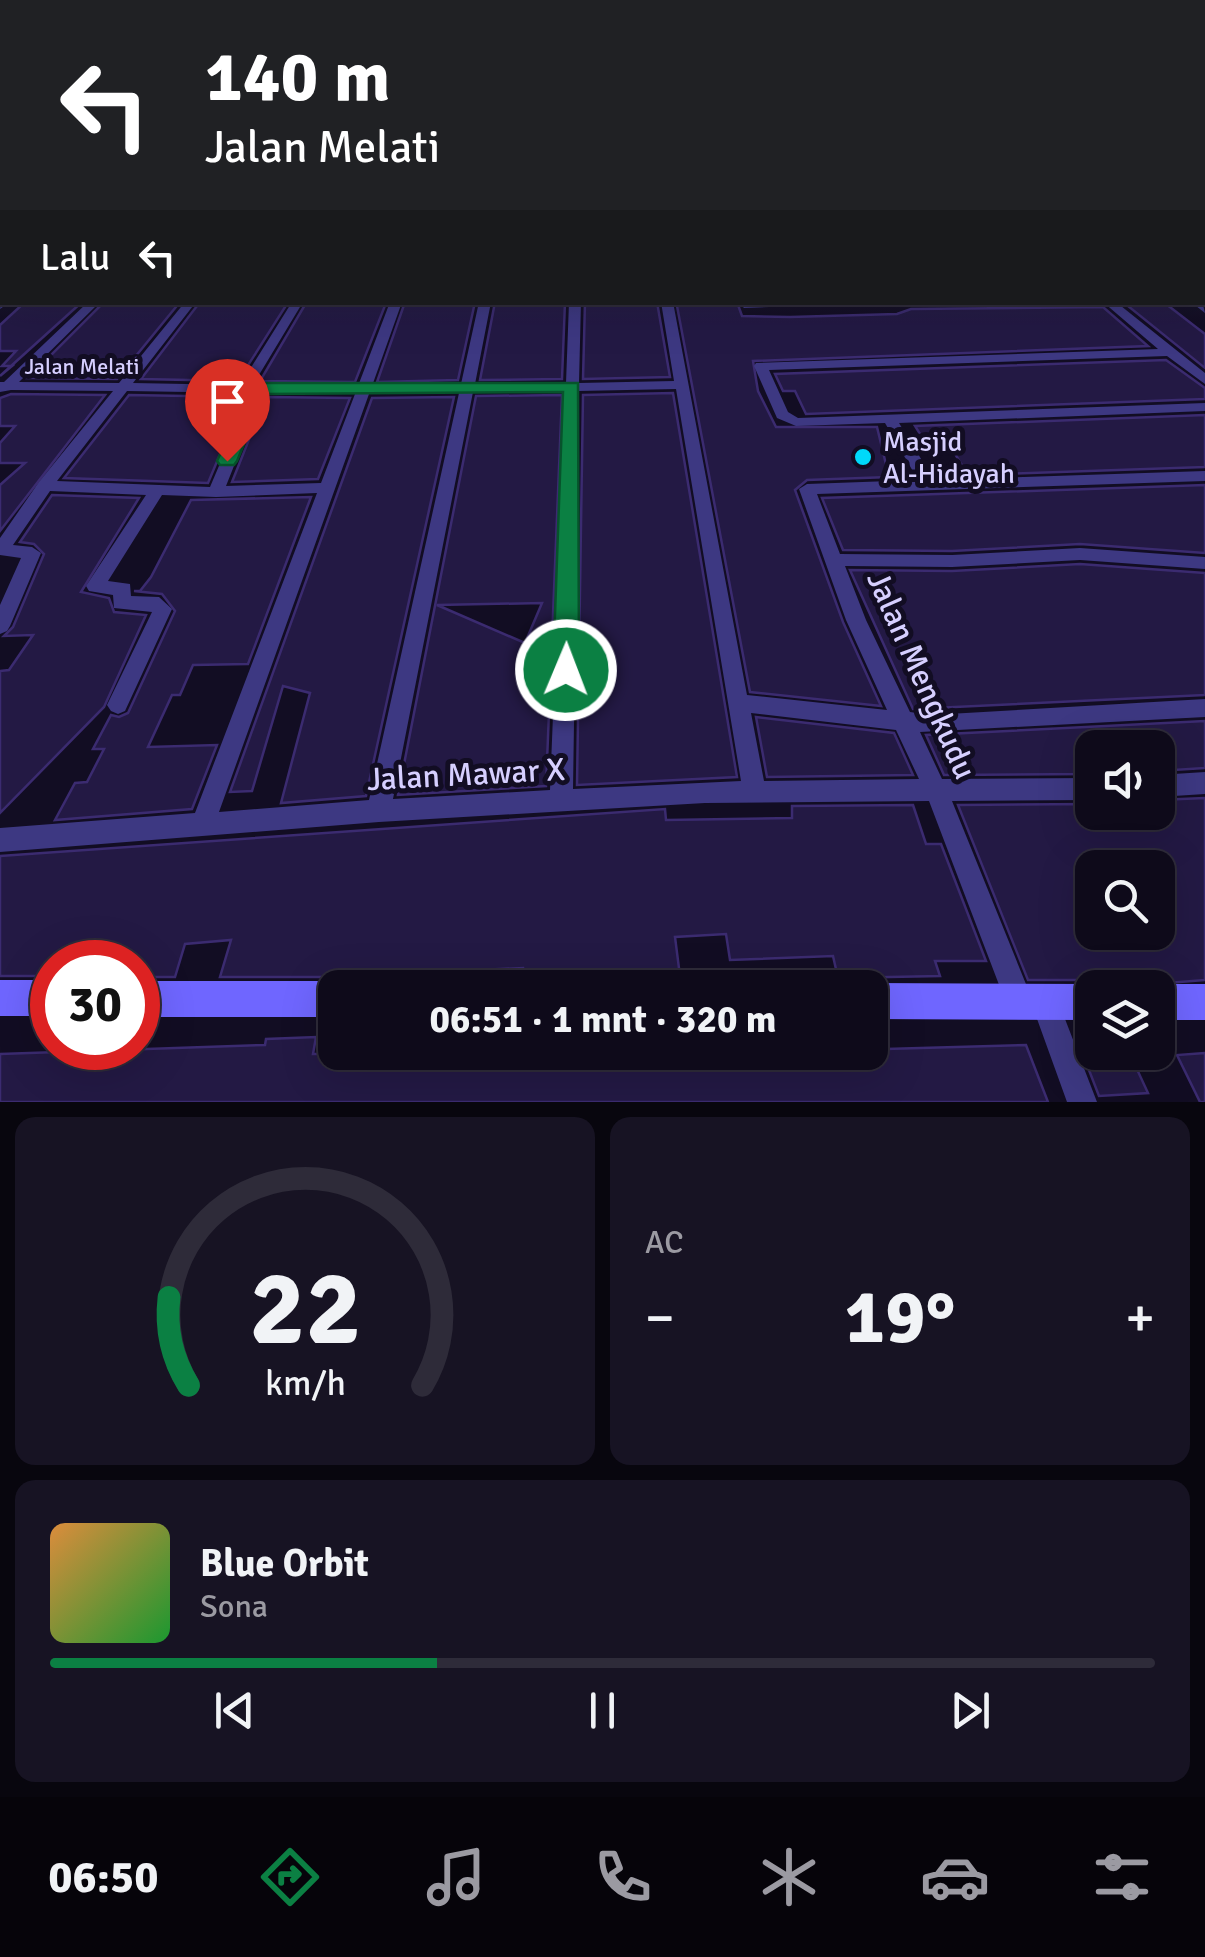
<!DOCTYPE html>
<html lang="id">
<head>
<meta charset="utf-8">
<style>
  :root { --surface:#0e0a1a; --page:#171323; --text:#f1f3f6; --muted:#9b9aa2; --line:#2e2b39; --accent:#0b8043 }
  body { margin:0; font-family:Signika,sans-serif; background:var(--page); color:var(--text); height:100vh; display:flex; flex-direction:column; font-size:38px; white-space:nowrap }
  * { box-sizing:border-box; margin:0 }
  p { font-size:32px; color:var(--muted) }
  .icon { flex:none; width:55px; height:55px; fill:none; stroke:currentColor; stroke-width:2; stroke-linecap:round; stroke-linejoin:round }
  .map { position:relative; height:1102px; overflow:hidden }
  .details { display:flex; flex-direction:column; gap:15px; padding:15px; background:#08060e; flex:1 }
  .details>* { flex:none }
  .guide { position:absolute; left:0px; top:0px; width:1205px; height:305px; box-shadow:0 10px 40px #0002,0 0 0 2px var(--line); background:#202124; color:#fff; overflow:hidden }
  .fabs { position:absolute; left:1075px; top:730px; display:grid; gap:20px }
  .fabs a { display:grid; place-items:center; width:100px; height:100px; border-radius:20px; background:var(--surface); box-shadow:0 10px 40px #0002,0 0 0 2px var(--line); font-size:50px }
  .speed { position:absolute; left:30px; top:940px; display:flex; gap:20px; font-size:50px; font-weight:700; text-align:center }
  .speed>* { display:grid; place-content:center; width:130px; height:130px; border-radius:50%; background:var(--surface); box-shadow:0 10px 40px #0002,0 0 0 2px var(--line); line-height:1 }
  .speed .limit { border:15px solid #d22; background:#fff; color:#111 }
  .pin { position:absolute; display:grid; place-items:center; width:85px; height:85px; color:#fff; margin:-102px -42px; border-radius:50% 50% 50% 0; rotate:-45deg; box-shadow:0 0 10px #0007 }
  .pin .icon { rotate:45deg }
  .me { position:absolute; width:110px; margin:-55px; rotate:1deg; stroke-linejoin:round; filter:drop-shadow(0 0 8px #0008) }
  .turn { display:flex; align-items:center; gap:35px; height:210px; padding:0 40px; font-size:45px }
  .turn .icon { width:130px; height:130px; stroke-width:2.5 }
  .turn b { display:block; font-size:70px; line-height:85px }
  .then { display:flex; align-items:center; height:95px; padding:0 40px; background:#0003; gap:20px; font-size:38px }
  .big { font-size:75px; font-weight:800; line-height:1.1 }
  .details .tile { flex:1; display:flex; flex-direction:column; justify-content:center; gap:15px; min-width:0; padding:0 35px; border-radius:20px; background:var(--page) }
  .details .dial { align-items:center; gap:0 }
  .dial svg { height:260px; overflow:visible; fill:none; stroke:var(--line); stroke-width:7; stroke-linecap:round; text-anchor:middle }
  .dial text { fill:var(--text); stroke:none }
  .song { display:flex; align-items:center; gap:30px }
  .cover { width:120px; height:120px; border-radius:15px; background:linear-gradient(135deg,hsl(30 70% 55%),hsl(130 70% 35%)) }
  .played { height:10px; border-radius:5px; background:linear-gradient(90deg,var(--accent) 35%,var(--line) 35%) }
  .keys { display:flex; justify-content:space-around; direction:ltr }
  .heat { display:flex; justify-content:space-between; align-items:center; font-size:55px; direction:ltr }
  .details .tiles { flex:1; display:grid; gap:15px; grid-template-columns:1fr 1fr }
  .tile:last-child { grid-column:span 2 }
  .trip { position:absolute; left:318px; top:970px; width:570px; height:100px; border-radius:20px; background:var(--surface); box-shadow:0 10px 40px #0002,0 0 0 2px var(--line); font-weight:800; line-height:100px; text-align:center }
  .tabs { display:flex; height:160px; justify-content:space-around; align-items:center; background:#06040a; color:var(--muted) }
  .tabs .icon { width:70px; height:70px }
  .tabs .current { color:var(--accent) }
  .tabs b { font-size:45px; color:var(--text) }
  .map>svg:first-child { display:block }
  .lines { fill:none; stroke-linecap:round; stroke-linejoin:round }
  .river { fill:#091b40; fill-rule:evenodd }
  .building { fill:#231944; stroke:#3b2b70; stroke-width:2.5; fill-rule:evenodd }
  .street { fill:#3d3882; fill-rule:evenodd }
  .secondary { fill:#6f66ff; fill-rule:evenodd }
  .route { fill:#0b8043; stroke:#07532c; stroke-width:2.5 }
  .poi-dot { fill:#00d9fa; stroke:#120d23; stroke-width:4 }
  .labels { text-anchor:middle; stroke-width:10; stroke-linejoin:round; paint-order:stroke }
  .far-street-label { font-size:22px; fill:#d6cfff; stroke:#120d23 }
  .poi-label { font-size:28px; fill:#d6cfff; stroke:#120d23; text-anchor:start }
  .near-street-label { font-size:32px; fill:#d6cfff; stroke:#120d23 }
</style>
</head>
<body>
<div class="map">
<svg width="1205" height="1102" viewBox="0 0 1205 1102">
  <rect width="100%" height="100%" fill="#120d23"/>
  <g class="lines">
    <path class="river" d="M1202,219L1205,220V232H1202Z"/>
  </g>
  <g class="building">
    <path d="M25,302H82L0,376L12,366H2L16,351H0V325Z"/>
    <path d="M104,302H180L117,379L28,378Z"/>
    <path d="M200,302L287,304L238,381L141,379Z"/>
    <path d="M405,302H475L458,380L377,382Z"/>
    <path d="M495,302H565L562,379L480,380Z"/>
    <path d="M585,302H657L670,377L583,379Z"/>
    <path d="M737,302L742,316L790,317L897,314L911,309L1103,307L1148,346L753,361L758,391L776,427H877L889,477L807,480L795,490L843,622L881,706L750,692L677,306Z"/>
    <path d="M1123,302L1166,304L1205,334V368Z"/>
    <path d="M306,303H386L355,382L260,381Z"/>
    <path d="M1166,360L1205,388V399L806,414L795,391H783L775,374Z"/>
    <path d="M673,393L737,777L577,785L583,395Z"/>
    <path d="M11,394L105,395L0,531V485L25,463H0V443L15,426H0V398Z"/>
    <path d="M129,395L244,397L208,483L64,478Z"/>
    <path d="M562,395L546,786L398,795L476,396ZM542,603L525,643L437,605Z"/>
    <path d="M266,397L350,398L318,479L232,482Z"/>
    <path d="M454,397L366,796L281,803L310,693L283,686L252,791L230,792L372,398Z"/>
    <path d="M1205,415V467L968,475L952,449L930,450L915,426Z"/>
    <path d="M1205,485V553L1080,544L952,551L843,550L822,498Z"/>
    <path d="M52,495L139,498L81,592L109,598L114,612L146,615L104,707L0,813V671L9,670L33,635L4,636L13,627L44,554L34,544L20,542Z"/>
    <path d="M311,497L248,664L193,665L180,695H172L148,747L217,745L192,809L55,820L75,783L87,782L104,749H93L111,715L119,717L128,713L175,611L162,594L134,591H140L151,577L191,500Z"/>
    <path d="M1080,564L1205,573V695L913,709L850,570L952,571Z"/>
    <path d="M756,717L894,733L913,775L767,777Z"/>
    <path d="M1205,721V768L1158,771V748H1092V774L944,775L926,735Z"/>
    <path d="M1205,798V980L1105,988L1092,980H1028L958,805L1092,804V812H1158V800ZM1143,863L1146,868H1158V932H1092V875L1088,865Z"/>
    <path d="M913,805L926,844H941L986,961H935L940,976L838,978L833,956L730,960L726,934L675,937L680,976L523,986V968L335,977H220L231,940L185,944L175,977H138V962H52V976H0V856L665,809L666,820L792,818V806Z"/>
    <path d="M316,1037L313,1054L475,1052L474,1061L588,1052H735L736,1058L781,1056L780,1052L1026,1045L1048,1102H0V1054L265,1045L266,1039Z"/>
    <path d="M1082,1052H1129L1148,1093L1099,1096Z"/>
    <path d="M1205,1053V1102H1200L1177,1055Z"/>
  </g>
  <g class="lines">
    <g class="street">
      <path d="M1202,205L1205,206V212L1202,211Z"/>
      <rect x="0" y="218" width="2" height="6"/>
      <path d="M1202,233L1205,234V241L1202,240Z"/>
      <path d="M2,235V241L0,242V236Z"/>
      <path d="M2,299V302H10L0,309Z"/>
      <path d="M1202,301L1205,313L1191,302H1202Z"/>
      <path d="M88,302H100L19,382L119,383L185,302H196L133,383L240,385L292,302H303L253,385L358,386L390,302H402L372,386L461,384L479,302H491L475,384L566,383L569,302H581L579,383L674,381L661,302H673L747,695L887,710L846,620L799,489L807,484L918,480L885,423L796,426L777,418L754,366L756,363L1158,349L1103,302H1116L1205,373V384L1167,356L769,370L788,412L798,418L1205,403V411L899,423L934,480L1205,471V481L817,494L840,554L952,555L1080,548L1205,557V569L1080,560L952,567L845,566L866,620L910,712L931,715L1205,699V717L920,732L942,779L1092,778V800L952,801L1032,999L1035,993L1045,989L1055,993L1097,1102H1067L1032,1005L1029,1011L1019,1015L1009,1011L929,801L705,803L379,822L0,852V828L195,813L317,493L216,497L162,495L108,581L130,584L131,596L159,597L172,609L125,711L118,714L111,711L107,705L152,612L114,608L113,595L89,591L86,586L146,495L50,491L13,545L32,547L41,553L10,626L7,631L0,634V605L21,558L0,555V538L39,482L113,391L11,390L0,392V382H4ZM676,389L741,781L573,789L579,391ZM127,391L250,393L210,487L57,481ZM566,391L550,790L393,799L473,392ZM263,393L355,394L321,483L226,486ZM459,393L369,800L219,812L369,394ZM751,713L896,730L919,779L764,781Z"/>
      <path d="M748,303V302H829L824,305L744,308L742,306Z"/>
      <path d="M1205,772V794L1158,797V775Z"/>
    </g>
    <g class="secondary">
      <rect x="1202" y="289" width="3" height="8"/>
      <rect x="0" y="980" width="52" height="36"/>
      <path d="M138,981H335L348,988H335V1017H138Z"/>
      <path d="M870,983L1092,984L1101,988H1092V1020L870,1019V988H859Z"/>
      <path d="M1158,984H1205V1020H1158V988H1149Z"/>
    </g>
  </g>
  <linearGradient id="sky" x2="0" y2="1"><stop stop-color="#0a0713"/><stop offset="0.52" stop-color="#333550"/><stop offset="1" stop-color="#333550" stop-opacity="0"/></linearGradient>
  <rect width="1205" height="323" fill="url(#sky)"/>
  <path class="route" d="M258,383H578L579,670L576,678H557L553,670L563,392L265,394L237,461L234,465H220L217,461L250,388Z"/>
  <circle class="poi-dot" cx="863" cy="457" r="10"/>
  <g class="labels">
    <g class="far-street-label">
      <text x="82" y="374">Jalan Melati</text>
    </g>
    <g class="poi-label">
      <text x="883" y="451">Masjid<tspan x="883" dy="32">Al-Hidayah</tspan></text>
    </g>
    <g class="near-street-label">
      <text transform="translate(922 675) rotate(66)" y="11">Jalan Mengkudu</text>
      <text transform="translate(466 774) rotate(-3)" y="11">Jalan Mawar X</text>
    </g>
  </g>
</svg>
<div class="fabs">
<a><svg class="icon" aria-label="sound" viewBox="0 0 24 24"><path d="M4 9h4l5-4v14l-5-4H4zM17 9q2 3 0 6"/></svg></a>
<a><svg class="icon" aria-label="search" viewBox="0 0 24 24"><circle cx="10" cy="10" r="6"/><path d="M15 15l6 6"/></svg></a>
<a><svg class="icon" aria-label="layers" viewBox="0 0 24 24"><path d="M12 4l9 5-9 5-9-5zM3 14l9 5 9-5"/></svg></a>
</div>
<div class="speed"><div class="limit">30</div></div>
<div class="pin" style="left:227px;top:461px;background:#d93025"><svg class="icon" aria-label="arrive" viewBox="0 0 24 24"><path d="M6 21V4h12l-3 4 3 4H6"/></svg></div>
<svg class="me" style="left:566px;top:670px" viewBox="-20 -20 40 40"><circle r="17" fill="#0b8043" stroke="#fff" stroke-width="3"/><path d="M0-11L8 9 0 5-8 9z" fill="#fff"/></svg>
<div class="trip">06:51 · 1 mnt · 320 m</div>
<div class="guide">
<div class="turn"><svg class="icon" aria-label="left" viewBox="0 0 24 24"><path d="M17 20v-9H6M10 6l-5 5 5 5"/></svg><div><b>140 m</b>Jalan Melati</div></div>
<div class="then">Lalu<svg class="icon" aria-label="left" viewBox="0 0 24 24"><path d="M17 20v-9H6M10 6l-5 5 5 5"/></svg></div>
</div>
</div>
<section class="details">
<div class="tiles">
<div class="tile dial"><svg viewBox="0 0 100 80">
<path d="M14 69A42 42 0 1 1 86 69"/>
<path d="M14 69A42 42 0 0 1 8 42" stroke="#0b8043"/>
<text x="50" y="56" font-size="32" font-weight="700">22</text>
<text x="50" y="72" font-size="11">km/h</text>
</svg></div>
<div class="tile"><p>AC</p>
<div class="heat"><a>−</a><b class="big">19°</b><a>+</a></div>
</div>
<div class="tile">
<div class="song"><i class="cover"></i><div><b>Blue Orbit</b><p>Sona</p></div></div>
<div class="played"></div>
<div class="keys"><svg class="icon" aria-label="previous" viewBox="0 0 24 24"><path d="M18 5L8 12l10 7zM5 5v14"/></svg><svg class="icon" aria-label="pause" viewBox="0 0 24 24"><path d="M8 5v14M16 5v14"/></svg><svg class="icon" aria-label="next" viewBox="0 0 24 24"><path d="M6 5l10 7-10 7zM19 5v14"/></svg></div>
</div>
</div>
</section>
<nav class="tabs">
<b>06:50</b>
<svg class="icon current" aria-label="directions" viewBox="0 0 24 24"><path d="M12 3l9 9-9 9-9-9zM9 14v-3h6M13 9l2 2-2 2"/></svg>
<svg class="icon" aria-label="music" viewBox="0 0 24 24"><path d="M9 18V5l10-2v13"/><circle cx="6" cy="18" r="3"/><circle cx="16" cy="16" r="3"/></svg>
<svg class="icon" aria-label="phone" viewBox="0 0 24 24"><path d="M5 4h4l2 5-3 2q2 4 5 5l2-3 5 2v4C11 20 4 13 5 4z"/></svg>
<svg class="icon" aria-label="climate" viewBox="0 0 24 24"><path d="M12 3v18M4 7l16 10M4 17L20 7"/></svg>
<svg class="icon" aria-label="car" viewBox="0 0 24 24"><path d="M5 17H2v-5l4-1 3-4h7l3 4 3 1v5h-3M9 17h6M6 11h13"/><circle cx="7" cy="17" r="2"/><circle cx="17" cy="17" r="2"/></svg>
<svg class="icon" aria-label="filters" viewBox="0 0 24 24"><path d="M4 7h16M4 17h16"/><circle cx="9" cy="7" r="2"/><circle cx="15" cy="17" r="2"/></svg>
</nav>
</body>
</html>
